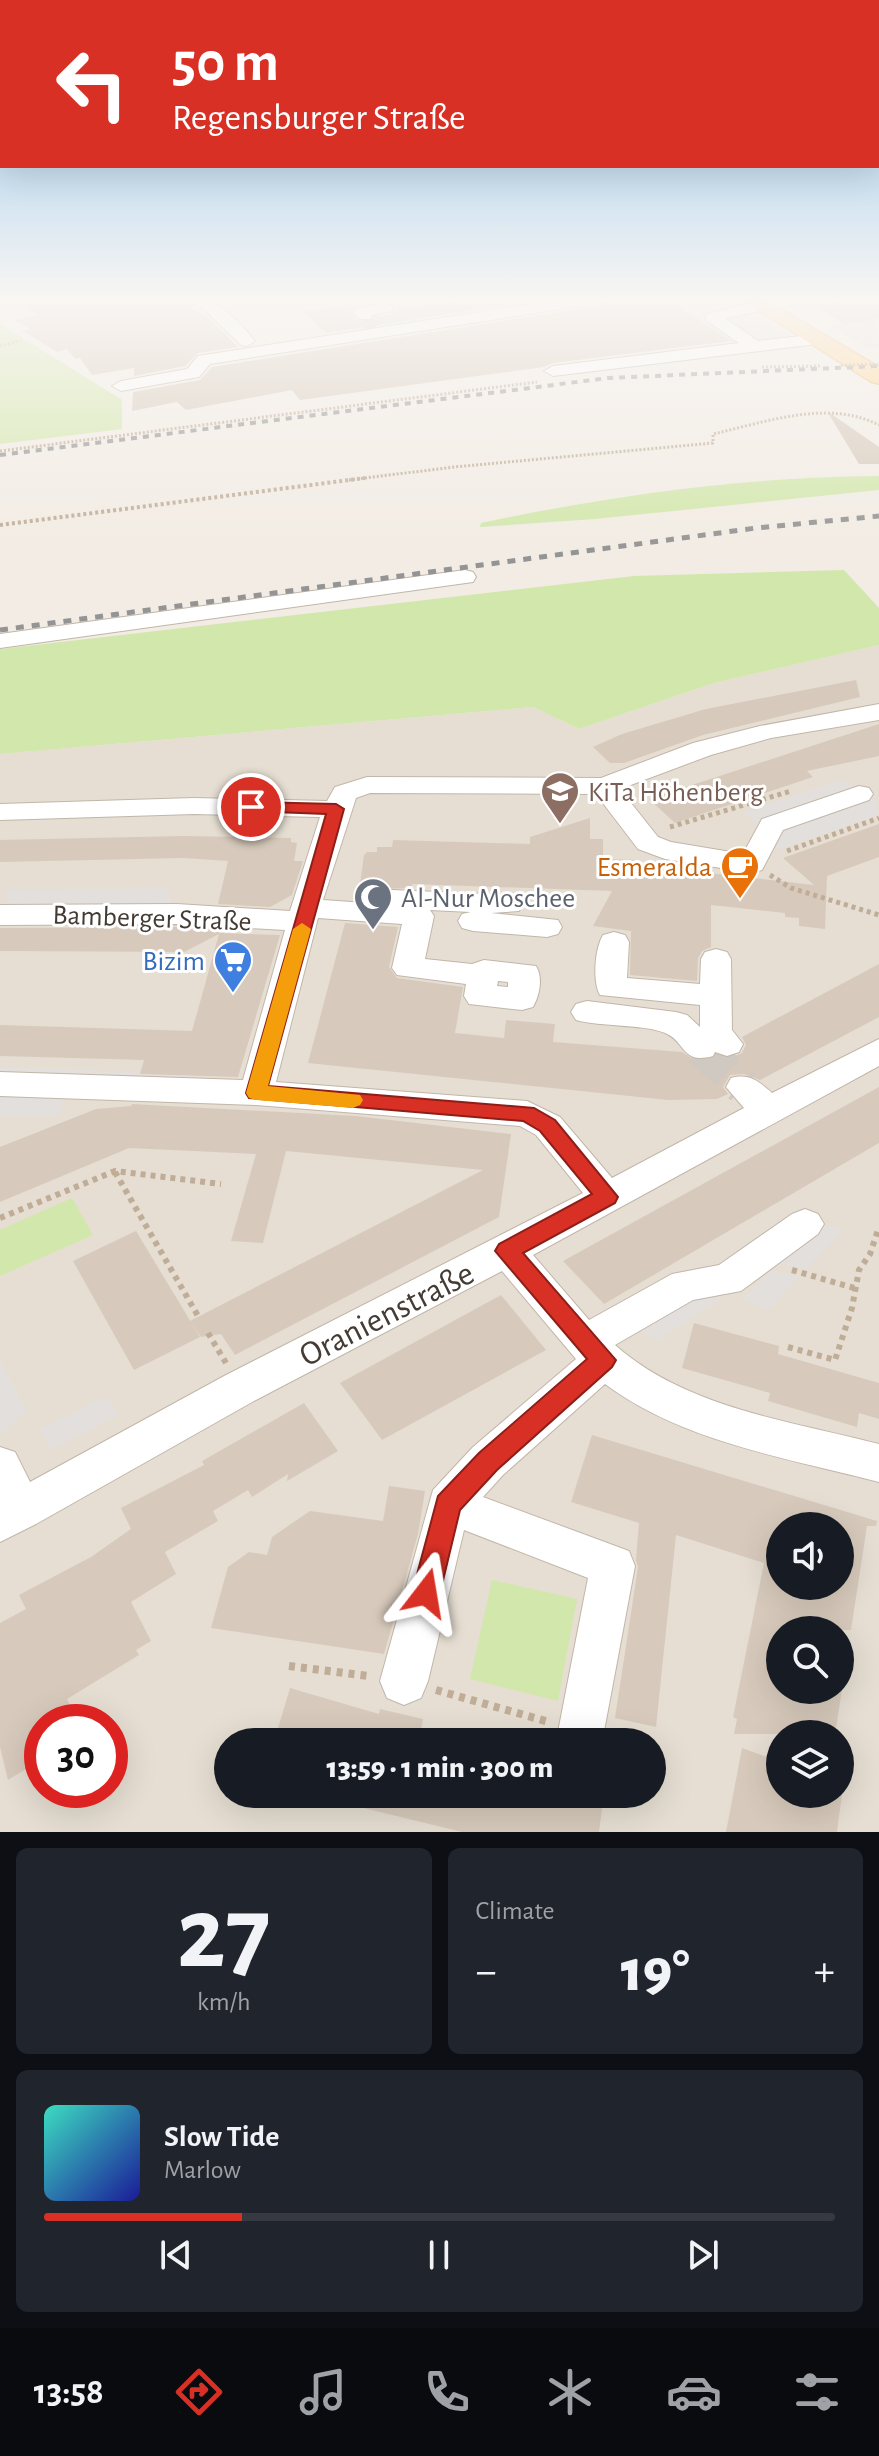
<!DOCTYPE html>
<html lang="en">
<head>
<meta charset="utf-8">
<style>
  :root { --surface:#171b24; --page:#20242c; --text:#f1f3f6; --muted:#9ea1a6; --line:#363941; --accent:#d93025 }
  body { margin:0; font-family:"Alegreya Sans",sans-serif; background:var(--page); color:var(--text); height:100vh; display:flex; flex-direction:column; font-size:30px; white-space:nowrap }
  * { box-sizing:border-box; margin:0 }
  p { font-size:26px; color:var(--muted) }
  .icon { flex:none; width:44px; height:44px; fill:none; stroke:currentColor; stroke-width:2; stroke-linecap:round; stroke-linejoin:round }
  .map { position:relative; height:1832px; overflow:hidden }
  .drawer { display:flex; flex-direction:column; gap:16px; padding:16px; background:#0d0f14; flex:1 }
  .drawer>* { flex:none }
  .hud { position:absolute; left:0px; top:0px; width:880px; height:168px; box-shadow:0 8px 32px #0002; background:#d93025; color:#fff; overflow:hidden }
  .tools { position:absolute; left:766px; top:1512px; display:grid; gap:16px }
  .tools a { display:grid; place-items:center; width:88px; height:88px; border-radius:50%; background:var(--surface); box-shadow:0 8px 32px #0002; font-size:40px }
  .speed { position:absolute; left:24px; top:1704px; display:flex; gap:16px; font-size:40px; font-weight:700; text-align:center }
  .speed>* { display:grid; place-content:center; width:104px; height:104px; border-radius:50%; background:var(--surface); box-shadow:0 8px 32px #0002; line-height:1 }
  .speed .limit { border:12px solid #d22; background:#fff; color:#111 }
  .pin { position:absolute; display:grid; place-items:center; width:68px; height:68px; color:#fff; margin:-34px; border:4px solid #fff; border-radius:50%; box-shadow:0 2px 8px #0007 }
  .me { position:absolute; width:88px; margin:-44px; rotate:14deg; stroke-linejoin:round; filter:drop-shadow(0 0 6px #0008) }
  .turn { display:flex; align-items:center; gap:28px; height:168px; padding:0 40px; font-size:36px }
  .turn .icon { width:104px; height:104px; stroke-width:2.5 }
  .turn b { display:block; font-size:56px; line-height:68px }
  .big { font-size:60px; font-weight:800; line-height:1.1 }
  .drawer .card { flex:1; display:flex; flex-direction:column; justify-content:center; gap:12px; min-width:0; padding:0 28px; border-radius:12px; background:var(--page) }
  .drawer .dial { align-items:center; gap:0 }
  .dial b { font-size:104px; line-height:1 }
  .song { display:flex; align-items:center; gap:24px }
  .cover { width:96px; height:96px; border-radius:12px; background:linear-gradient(135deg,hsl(170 70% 55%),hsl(240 70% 35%)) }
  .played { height:8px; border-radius:4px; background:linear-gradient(90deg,var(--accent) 25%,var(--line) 25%) }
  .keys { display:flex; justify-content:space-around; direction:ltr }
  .heat { display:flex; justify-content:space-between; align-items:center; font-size:44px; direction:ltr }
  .drawer .tiles { flex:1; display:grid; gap:16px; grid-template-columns:1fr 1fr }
  .card:last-child { grid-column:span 2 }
  .trip { position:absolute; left:214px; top:1728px; width:452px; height:80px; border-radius:40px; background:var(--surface); box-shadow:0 8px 32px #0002; font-weight:800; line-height:80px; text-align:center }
  .menu { display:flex; height:128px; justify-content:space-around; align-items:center; background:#090b0e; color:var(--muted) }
  .menu .icon { width:56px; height:56px }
  .menu .current { color:var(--accent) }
  .menu b { font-size:36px; color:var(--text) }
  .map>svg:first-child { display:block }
  .residential { fill:#e6ded2; fill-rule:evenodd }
  .green { fill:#d2e7ab }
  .parking { fill:#e3dfdc }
  .building { fill:#d7cabc; fill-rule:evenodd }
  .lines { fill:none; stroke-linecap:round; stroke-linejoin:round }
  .minor-tunnel-far1 { stroke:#cfc9c1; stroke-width:18; stroke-dasharray:18 9; stroke-linecap:butt }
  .minor-tunnel { stroke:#cfc9c1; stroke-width:36; stroke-dasharray:36 18; stroke-linecap:butt }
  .minor-casing { stroke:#c1b6a9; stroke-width:2 }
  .major-casing { stroke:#e5af5f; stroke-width:2 }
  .path-far4 { stroke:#bfad97; stroke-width:3; stroke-dasharray:2 2; stroke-linecap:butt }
  .path-far3 { stroke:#bfad97; stroke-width:4; stroke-dasharray:3 3; stroke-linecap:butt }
  .path-far2 { stroke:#bfad97; stroke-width:5; stroke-dasharray:4 4; stroke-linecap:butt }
  .path-far1 { stroke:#bfad97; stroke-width:6; stroke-dasharray:5 5; stroke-linecap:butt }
  .path { stroke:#bfad97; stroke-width:8; stroke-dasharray:6 6; stroke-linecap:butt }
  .minor { fill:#fff; fill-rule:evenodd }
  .major { fill:#ffd490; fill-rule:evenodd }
  .rail-far1 { stroke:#949494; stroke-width:4; stroke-dasharray:6 6; stroke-linecap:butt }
  .rail { stroke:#949494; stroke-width:5; stroke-dasharray:8 8; stroke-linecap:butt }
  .path-bridge { stroke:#bfad97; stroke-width:3; stroke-dasharray:2 2; stroke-linecap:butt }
  .route { fill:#d93025; stroke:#8d1f18; stroke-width:2 }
  .slow { fill:#f59e0b }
  .labels { text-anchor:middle; stroke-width:6; stroke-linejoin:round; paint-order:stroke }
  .education-label { font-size:28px; fill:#785e54; stroke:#fff; text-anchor:start }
  .food-label { font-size:28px; fill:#c56008; stroke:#fff; text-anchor:end }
  .worship-label { font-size:28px; fill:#5b616d; stroke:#fff; text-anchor:start }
  .street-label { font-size:28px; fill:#443c34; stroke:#fff }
  .shop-label { font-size:28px; fill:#366cbe; stroke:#fff; text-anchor:end }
  .near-street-label { font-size:34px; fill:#443c34; stroke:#fff }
</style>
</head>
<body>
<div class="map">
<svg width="879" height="1832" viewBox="0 0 879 1832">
  <rect width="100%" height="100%" fill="#f2ece4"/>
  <path class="residential" d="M879,645V1832H0V754L533,707L579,729L714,683ZM780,1526H840V1586H780ZM780,1630H840V1690H780ZM42,1722H110V1790H42ZM780,1734H840V1794H780ZM228,1742H652V1794H228Z"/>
  <g class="green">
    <path d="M0,324L122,400V429L0,444Z"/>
    <path d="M879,476V490L595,519L480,527L481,523C613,495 745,477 879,476Z"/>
    <path d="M844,570L879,608V645L714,683L579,729L533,707L0,754V649L634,576Z"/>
    <path d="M72,1198L93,1235L0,1276V1230Z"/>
    <path d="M492,1580L577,1599L558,1701L470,1679Z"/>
  </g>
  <g class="parking">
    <path d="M738,307L790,335V336L733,344L701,320L687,315Z"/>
    <path d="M877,319L879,347L869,349L831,326Z"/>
    <path d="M842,780L876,800L879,815L777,850L744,812Z"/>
    <path d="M167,888L172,906H11L4,890Z"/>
    <path d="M0,1068L69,1069L194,1075L193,1080L0,1074Z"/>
    <path d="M0,1098H64L60,1115H0Z"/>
    <path d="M816,1222L843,1231L805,1270L777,1262Z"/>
    <path d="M771,1270L799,1277L768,1310L742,1300Z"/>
    <path d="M706,1291L723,1297L658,1341L631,1326Z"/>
    <path d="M0,1359L27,1412L3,1434L0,1427Z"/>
    <path d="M107,1396L118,1416L51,1450L40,1429Z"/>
  </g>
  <g class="building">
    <path d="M5,297H172L207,316L238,347L198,353L185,366L134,376V368L92,375L80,358L75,359L67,349L57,352L23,331L30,329L15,320L38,315Z"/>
    <path d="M495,297H558L326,333L303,312L381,301L354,306L350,310L357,321L371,322L374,318L393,314L395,309Z"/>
    <path d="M616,297H665L731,341L553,363L544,367L300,400L292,390L186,410L177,402L132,411L133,392L200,380L212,367L605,305Z"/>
    <path d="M869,297H879V319L844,324L813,305Z"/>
    <path d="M827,411L879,447V464H859Z"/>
    <path d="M856,680L860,697L703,735L624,763H610L593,747L622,734L706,709Z"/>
    <path d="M879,724V756L807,771L813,777L675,823L649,799Z"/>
    <path d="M590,818V839H603V859L637,860L638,865L814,885L783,858L879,824V857L827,876L825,929L799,926V918L785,917V913L711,905V947L702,951L698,958L697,981L630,975L631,931L593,926L612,891L412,884V888L381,889L374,901L358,899L364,855L367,852H377V847H392L393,840L530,844V837Z"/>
    <path d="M183,836L291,838V842L297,843L294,861H303L292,895L270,907L218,904L228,861L183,858L0,862V840Z"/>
    <path d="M345,923L398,927L389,967L397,978L463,987L455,1033L504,1038L506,1020L555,1024L553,1042L682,1052L695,1060L714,1059L717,1056L728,1059L742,1053L746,1045L742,1037L879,964V1017L760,1080L744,1074L730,1075L723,1087L728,1094L717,1099L668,1100L308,1063Z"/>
    <path d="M177,927L227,930L220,933L280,935L238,1077L140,1074L144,1060L0,1056V1025L192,1031L219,934L184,952L0,951V928Z"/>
    <path d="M879,1087V1143L604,1304L563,1261Z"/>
    <path d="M132,1104L356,1116L511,1134L499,1217L235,1355L221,1334L201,1337L190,1321L483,1170L286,1151L263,1243L231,1241L256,1154L129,1148L0,1202V1147L96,1109L131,1106Z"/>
    <path d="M136,1231L200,1337L134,1370L73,1261Z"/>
    <path d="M501,1295L546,1350L382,1440L340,1383Z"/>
    <path d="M694,1323L779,1346L778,1354L879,1383V1419L859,1413L857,1427L768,1401L770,1393L682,1368Z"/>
    <path d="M304,1403L338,1451L287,1481L288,1474L252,1497L248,1490L213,1511L218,1521L165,1552L176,1574L131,1602L151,1641L136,1650L139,1655L67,1699L77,1722H42V1759L8,1780L0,1747V1623L26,1609L19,1595L91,1557L131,1529L121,1508L204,1465L202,1461Z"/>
    <path d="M592,1435L877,1521L876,1526H867L851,1630H780V1690H842L835,1734H734L737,1719L733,1717L764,1563L676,1535L656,1727L615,1718L638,1567L636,1560L639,1523L571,1502ZM780,1526H840V1586H780Z"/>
    <path d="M389,1486L425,1491L418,1534L384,1654L211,1628L228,1567L249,1552L267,1555L272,1537L310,1511L383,1521Z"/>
    <path d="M290,1688L379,1714L380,1709L423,1719L419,1742H274Z"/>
    <path d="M742,1748L780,1762V1794H842L837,1832H726Z"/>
    <path d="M344,1794H604L599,1832H462L343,1803Z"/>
  </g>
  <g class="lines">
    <path class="minor-tunnel-far1" d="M365,316L376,326"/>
    <path class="minor-tunnel" d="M701,1048L743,1087"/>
    <defs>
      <g id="minor">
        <path d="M182,297C214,296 236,317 255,341L247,346L241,345L204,309Z"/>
        <path d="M576,297H613L605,302L210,364L199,377L121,391L112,386L121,381L187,369L198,356L204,355Z"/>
        <path d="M776,297H815C807,303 742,314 725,318L758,341L819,334L825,335L827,339L825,343L553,376L544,371L553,366L739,343L706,320V314Z"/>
        <path d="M386,303L392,305V311L372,315L371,319H359L353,312L355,309Z"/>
        <path d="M465,570L473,572L476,577L473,582L0,648V634Z"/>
        <path d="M879,704V720L771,738L711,755L620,789L658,837L671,842L743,854L762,819L859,786L869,788L873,794L869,800L783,830L762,870L752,873L665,859L638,849L596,794L370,793L356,798L323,900L380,904L377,899L382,892L392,890L508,895L519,897L523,904L519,911L491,913L558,920L562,927L558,934L547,937L473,931L462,928L458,921L462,914L471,912L430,910L434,916L425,959L472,964L484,960L536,966C543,977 540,995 533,1007L522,1010L469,1004L464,996L466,984L397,975L392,968L402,924L318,918L276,1082L527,1101L560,1117L612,1178L744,1108L726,1087L731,1078C750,1073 758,1081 772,1093L879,1039V1066L533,1255L589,1320L672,1274L719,1265L792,1214L805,1209L818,1214L824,1224L818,1234L741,1291L693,1300L615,1345C686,1408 790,1421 879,1444V1482C787,1458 683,1442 605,1384L503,1475L483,1497L629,1551L635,1566L602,1742H562L558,1732L588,1578L464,1530L428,1681L421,1698L404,1705L387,1698L380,1681L433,1490L473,1447L576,1359L502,1271L254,1401L36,1524L0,1542V1447L15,1452L30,1482L226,1375L583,1193L536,1135L520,1126L256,1105L0,1096V1072L243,1080L285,930L177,924L0,925V905L177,904L290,911L320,817L194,814L0,820V804L194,798L327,801L335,787L367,777L601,778L693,743L760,726ZM498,981L508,982V987L497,986Z"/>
        <path d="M614,932L625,935L629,942L627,978L700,984L701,959L705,952L716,949L727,952L731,959L732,1030L743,1044L739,1052L727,1056L715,1052L713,1056C681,1065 686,1041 665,1033C644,1024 601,1027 576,1020L571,1012L576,1004L587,1001L676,1012L687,1015L700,1027V1005L600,995C592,981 595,948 603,935Z"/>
      </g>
      <path id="major" d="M737,297H761L879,367V384L871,382Z"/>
    </defs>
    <use href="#minor" class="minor-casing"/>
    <use href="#major" class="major-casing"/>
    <g class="path-far4">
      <path d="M0,346L20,341"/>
      <path d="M762,367L820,366"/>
      <path d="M0,451L537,382"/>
      <path d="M349,480L454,467L713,443V434C766,422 828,399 879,425"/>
    </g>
    <path class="path-far3" d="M0,525L365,478"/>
    <g class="path-far2">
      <path d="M670,827L791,791"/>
      <path d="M787,851L879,818"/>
      <path d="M770,875L791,888L879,915"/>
    </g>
    <g class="path-far1">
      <path d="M115,1172L198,1316"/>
      <path d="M0,1218L115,1171L221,1184"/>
      <path d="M792,1270L854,1288"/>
      <path d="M208,1333L226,1363"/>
      <path d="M788,1347L835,1360L852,1308L859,1270L870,1254L878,1230"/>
    </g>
    <g class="path">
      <path d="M289,1666L368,1676"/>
      <path d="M436,1690L549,1722"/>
    </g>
    <use href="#minor" class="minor"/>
    <use href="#major" class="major"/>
    <path class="rail-far1" d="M0,455L608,378L879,366"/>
    <path class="rail" d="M0,630L756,528L879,516"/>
    <path class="path-bridge" d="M841,365L878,364"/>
  </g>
  <linearGradient id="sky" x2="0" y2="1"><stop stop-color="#8ac2ec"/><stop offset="0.54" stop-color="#f9f6f3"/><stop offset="1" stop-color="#f9f6f3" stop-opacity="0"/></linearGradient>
  <rect width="879" height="553" fill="url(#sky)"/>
  <path class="route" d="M251,802L336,804L344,809L268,1086L534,1108L555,1120L618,1197L615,1203L523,1253L616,1360L612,1367L497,1470L460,1510L440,1593L436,1602L426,1606L416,1602L412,1593L438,1496L479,1453L587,1359L495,1251L499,1244L592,1194L540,1131L523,1121L249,1098L246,1093L326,814L245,811L242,807L245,804Z"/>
  <path class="slow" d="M302,923L311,929L268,1086L360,1095L363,1100L360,1105L353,1108L256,1100L249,1098L246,1093L293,929Z"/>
  <defs>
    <symbol id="school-pin" viewBox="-11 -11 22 30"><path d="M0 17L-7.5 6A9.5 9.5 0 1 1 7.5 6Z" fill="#8d6e63" stroke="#fff"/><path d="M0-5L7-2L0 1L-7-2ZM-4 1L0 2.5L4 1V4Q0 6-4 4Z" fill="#fff"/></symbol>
    <symbol id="cafe-pin" viewBox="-11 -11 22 30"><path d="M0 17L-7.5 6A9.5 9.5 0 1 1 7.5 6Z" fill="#e8710a" stroke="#fff"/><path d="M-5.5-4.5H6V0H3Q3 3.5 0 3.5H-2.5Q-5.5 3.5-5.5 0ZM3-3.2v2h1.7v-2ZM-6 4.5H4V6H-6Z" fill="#fff"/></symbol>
    <symbol id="mosque-pin" viewBox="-11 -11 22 30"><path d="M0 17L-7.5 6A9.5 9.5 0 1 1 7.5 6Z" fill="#6b7280" stroke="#fff"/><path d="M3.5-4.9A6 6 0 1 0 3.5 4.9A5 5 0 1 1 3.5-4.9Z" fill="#fff"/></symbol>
    <symbol id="supermarket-pin" viewBox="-11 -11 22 30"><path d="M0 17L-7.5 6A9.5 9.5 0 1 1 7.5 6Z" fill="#3f7fe0" stroke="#fff"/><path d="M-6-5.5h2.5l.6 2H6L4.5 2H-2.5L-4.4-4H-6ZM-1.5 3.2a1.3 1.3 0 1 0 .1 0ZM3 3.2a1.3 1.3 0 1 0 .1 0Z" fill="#fff"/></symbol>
  </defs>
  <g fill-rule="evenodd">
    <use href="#school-pin" x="538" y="769" width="44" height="60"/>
    <use href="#cafe-pin" x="718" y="844" width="44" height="60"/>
    <use href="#mosque-pin" x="351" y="875" width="44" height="60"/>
    <use href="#supermarket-pin" x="211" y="938" width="44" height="60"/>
  </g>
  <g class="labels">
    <g class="education-label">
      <text x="588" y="801">KiTa Höhenberg</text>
    </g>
    <g class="food-label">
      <text x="712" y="876">Esmeralda</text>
    </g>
    <g class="worship-label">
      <text x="401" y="907">Al-Nur Moschee</text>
    </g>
    <g class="street-label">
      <text transform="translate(152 917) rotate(2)" y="10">Bamberger Straße</text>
    </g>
    <g class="shop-label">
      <text x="205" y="970">Bizim</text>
    </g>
    <g class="near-street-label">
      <text transform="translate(386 1313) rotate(-27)" y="12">Oranienstraße</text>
    </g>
  </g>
</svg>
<div class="tools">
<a><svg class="icon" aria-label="sound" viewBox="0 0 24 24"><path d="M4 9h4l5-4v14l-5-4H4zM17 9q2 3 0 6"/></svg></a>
<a><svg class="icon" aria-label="search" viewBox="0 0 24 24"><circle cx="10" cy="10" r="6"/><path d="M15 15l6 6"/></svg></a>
<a><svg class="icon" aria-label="layers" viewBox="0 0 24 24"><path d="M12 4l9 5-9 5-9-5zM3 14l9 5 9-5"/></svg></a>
</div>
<div class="speed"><div class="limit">30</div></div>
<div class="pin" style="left:251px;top:807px;background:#d93025"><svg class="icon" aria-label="arrive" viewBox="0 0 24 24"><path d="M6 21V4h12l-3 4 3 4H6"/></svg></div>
<svg class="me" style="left:426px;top:1593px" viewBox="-20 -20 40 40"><path d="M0-17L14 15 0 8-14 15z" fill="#d93025" stroke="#fff" stroke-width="4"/></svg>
<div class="trip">13:59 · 1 min · 300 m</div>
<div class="hud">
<div class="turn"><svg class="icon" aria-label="left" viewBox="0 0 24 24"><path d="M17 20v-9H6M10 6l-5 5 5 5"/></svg><div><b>50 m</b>Regensburger Straße</div></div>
</div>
</div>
<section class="drawer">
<div class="tiles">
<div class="card dial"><b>27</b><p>km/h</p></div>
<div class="card"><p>Climate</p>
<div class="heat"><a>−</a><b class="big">19°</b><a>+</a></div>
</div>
<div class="card">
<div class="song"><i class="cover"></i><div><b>Slow Tide</b><p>Marlow</p></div></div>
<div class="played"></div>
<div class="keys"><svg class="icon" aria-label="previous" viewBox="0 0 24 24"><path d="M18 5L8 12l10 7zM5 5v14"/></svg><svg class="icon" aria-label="pause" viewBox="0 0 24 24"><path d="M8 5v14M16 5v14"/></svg><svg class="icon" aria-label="next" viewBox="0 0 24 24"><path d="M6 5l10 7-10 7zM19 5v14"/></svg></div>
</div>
</div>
</section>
<nav class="menu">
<b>13:58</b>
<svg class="icon current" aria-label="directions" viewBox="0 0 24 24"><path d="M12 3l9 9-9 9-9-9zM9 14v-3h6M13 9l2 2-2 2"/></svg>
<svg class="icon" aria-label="music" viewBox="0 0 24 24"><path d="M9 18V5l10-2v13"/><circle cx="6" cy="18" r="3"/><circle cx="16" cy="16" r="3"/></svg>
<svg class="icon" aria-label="phone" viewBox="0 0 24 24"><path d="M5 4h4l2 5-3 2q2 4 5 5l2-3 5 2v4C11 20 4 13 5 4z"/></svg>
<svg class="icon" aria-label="climate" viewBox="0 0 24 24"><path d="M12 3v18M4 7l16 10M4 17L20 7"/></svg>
<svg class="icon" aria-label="car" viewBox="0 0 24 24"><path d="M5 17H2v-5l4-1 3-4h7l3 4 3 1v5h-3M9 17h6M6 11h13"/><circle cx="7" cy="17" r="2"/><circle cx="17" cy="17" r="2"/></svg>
<svg class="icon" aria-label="filters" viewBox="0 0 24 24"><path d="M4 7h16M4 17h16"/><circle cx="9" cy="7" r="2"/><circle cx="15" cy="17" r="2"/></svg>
</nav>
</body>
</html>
